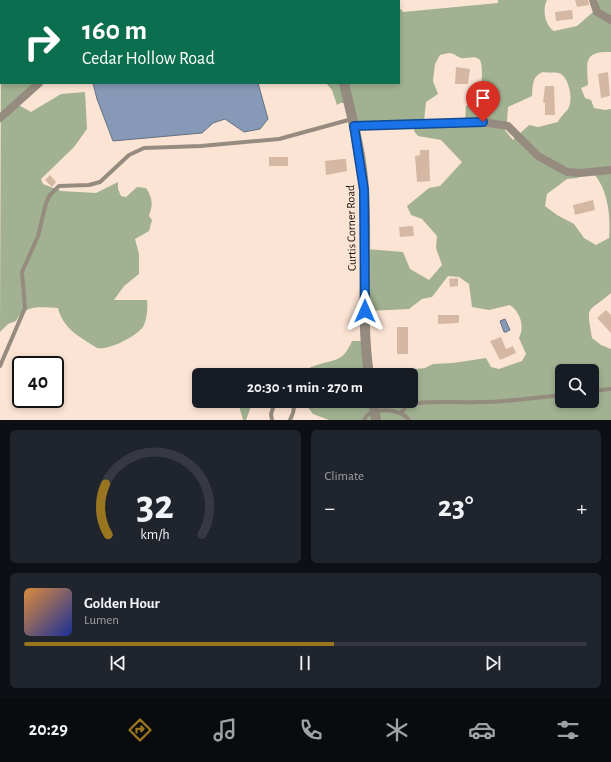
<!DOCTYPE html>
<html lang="en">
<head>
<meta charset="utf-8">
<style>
  :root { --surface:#171b24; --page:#20242c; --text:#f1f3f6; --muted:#9ea1a6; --line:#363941; --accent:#997520 }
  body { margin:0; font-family:"Alegreya Sans",sans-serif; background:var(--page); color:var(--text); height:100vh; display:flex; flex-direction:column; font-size:15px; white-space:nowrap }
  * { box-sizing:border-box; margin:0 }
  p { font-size:13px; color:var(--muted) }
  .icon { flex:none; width:22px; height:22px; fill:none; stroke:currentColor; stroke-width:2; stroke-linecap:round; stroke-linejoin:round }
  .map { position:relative; height:420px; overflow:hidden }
  .panel { display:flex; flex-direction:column; gap:10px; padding:10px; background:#0d0f14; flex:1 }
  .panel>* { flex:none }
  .top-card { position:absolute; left:0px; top:0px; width:400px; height:84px; box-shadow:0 2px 6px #0003; background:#0b6e4f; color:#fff; overflow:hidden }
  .fabs { position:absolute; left:555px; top:364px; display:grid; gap:8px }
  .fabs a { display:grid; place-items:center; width:44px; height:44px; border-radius:6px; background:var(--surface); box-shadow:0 2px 6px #0003; font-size:20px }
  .speed { position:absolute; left:12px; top:356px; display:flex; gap:8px; font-size:20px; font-weight:700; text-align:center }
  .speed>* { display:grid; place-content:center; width:52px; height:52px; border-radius:50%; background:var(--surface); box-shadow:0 2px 6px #0003; line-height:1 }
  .speed .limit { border:2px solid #111; border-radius:6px; background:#fff; color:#111 }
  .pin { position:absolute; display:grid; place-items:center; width:34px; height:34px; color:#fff; margin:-41px -17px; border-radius:50% 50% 50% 0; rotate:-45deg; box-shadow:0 0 4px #0007 }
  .pin .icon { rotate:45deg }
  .me { position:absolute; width:44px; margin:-22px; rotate:0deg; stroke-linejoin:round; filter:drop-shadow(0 0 3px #0008) }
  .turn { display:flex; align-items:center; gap:14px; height:84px; padding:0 16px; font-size:18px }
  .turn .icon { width:52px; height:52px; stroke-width:2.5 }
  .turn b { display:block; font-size:28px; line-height:34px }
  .big { font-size:30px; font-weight:700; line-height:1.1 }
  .panel .widget { flex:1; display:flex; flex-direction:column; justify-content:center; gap:6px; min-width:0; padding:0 14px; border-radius:6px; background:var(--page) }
  .panel .dial { align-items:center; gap:0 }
  .dial svg { height:104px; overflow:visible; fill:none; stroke:var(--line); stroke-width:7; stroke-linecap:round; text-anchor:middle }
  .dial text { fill:var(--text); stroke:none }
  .song { display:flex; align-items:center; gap:12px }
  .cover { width:48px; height:48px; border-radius:6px; background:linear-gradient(135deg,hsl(30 70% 55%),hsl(230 70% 35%)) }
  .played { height:4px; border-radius:2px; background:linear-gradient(90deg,var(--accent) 55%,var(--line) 55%) }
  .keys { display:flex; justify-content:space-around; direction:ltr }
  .heat { display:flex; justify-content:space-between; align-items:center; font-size:22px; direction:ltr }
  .panel .tiles { flex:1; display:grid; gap:10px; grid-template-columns:1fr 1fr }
  .widget:last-child { grid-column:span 2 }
  .trip { position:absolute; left:192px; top:368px; width:226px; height:40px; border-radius:6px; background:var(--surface); box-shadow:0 2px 6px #0003; font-weight:700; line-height:40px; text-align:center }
  .dock { display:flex; height:64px; justify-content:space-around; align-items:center; background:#090b0e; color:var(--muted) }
  .dock .icon { width:28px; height:28px }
  .dock .on { color:var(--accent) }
  .dock b { font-size:18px; color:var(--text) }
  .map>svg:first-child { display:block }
  .forest { fill:#a1b191; fill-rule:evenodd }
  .water { fill:#8699b6; stroke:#667082 }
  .building { fill:#d5b8a4 }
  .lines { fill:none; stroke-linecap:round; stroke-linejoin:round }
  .service { stroke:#958c7f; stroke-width:4 }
  .minor { stroke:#958c7f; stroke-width:8 }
  .tertiary { stroke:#958c7f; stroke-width:10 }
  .route-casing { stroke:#114b97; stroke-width:10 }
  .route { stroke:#1a73e8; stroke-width:7 }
  .labels { text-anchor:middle; stroke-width:3.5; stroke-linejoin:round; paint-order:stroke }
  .street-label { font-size:12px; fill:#1b110a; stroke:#fce4d4 }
</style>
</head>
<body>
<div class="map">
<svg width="611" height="420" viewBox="0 0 611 420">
  <rect width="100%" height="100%" fill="#fce4d4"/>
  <g class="forest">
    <path d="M104,0H268V1H101Z"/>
    <path d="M498,0H547C542,10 545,25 554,31L577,26L593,12L598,0H611V52C583,51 587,62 588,85L581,88L585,98L591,100L594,108L605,110L611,109V293C587,314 586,303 592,338L601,345L611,349V420H329L313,414L306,405L297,401H411V375H297C303,371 310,367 317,365C336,359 343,362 352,341H369L372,371L386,368L404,370L425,368L433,364L453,363L486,358L491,367L499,369L522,361L526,354L519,338C525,326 520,312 510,305L489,310L472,307L469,284L459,277L448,276L432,297L422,299L409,309L368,311L366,249L403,252L410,269L429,280L442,265L436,248L437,236L422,219L411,215L407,206L429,188L440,186L462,162L441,140L418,136L414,131V123L358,122L352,103H340L337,105L332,90L326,83H399V10L401,9L403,12L498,3ZM449,53C454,53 456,56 461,58C466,59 474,55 479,59C485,65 481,96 475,101C472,103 469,104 466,106L465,121H424L426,102L438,94L433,81L435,64L440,55ZM543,72C548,73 554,72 559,73C569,77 573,98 569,107C567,112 561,115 558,122L538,127L529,125L513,140L504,129L507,122L508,107L532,96C533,85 532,76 543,72ZM592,172C608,188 611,216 609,238L596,245L584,238L574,224L557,215L545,206L547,194L567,179L577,178ZM562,371H592V401H562Z"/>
    <path d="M1,51V83H38L15,103L31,112L61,94L85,92L87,129L74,147L41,179L43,184L61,191L96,193L118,182V189L121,196L126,197L137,187L146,188C153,199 153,204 149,216L152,220L149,231L135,239L139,254V274L124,286L114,300H147C148,307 147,318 144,325C140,335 108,351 97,348C80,337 63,329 58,308C42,307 24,304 16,321L8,324L0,332Z"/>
    <path d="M248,401H253L246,420H243L239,406Z"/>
  </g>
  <g class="water">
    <path d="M93,83H258L268,119L260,129L244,132L225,119L213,123L202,133L113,141L97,99Z"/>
    <path d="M505,319L510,330L506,332H504L500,321Z"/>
  </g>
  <g class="building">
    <path d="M575,0H588L589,5L577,7Z"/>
    <path d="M572,10L573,19L556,21L555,12Z"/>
    <path d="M456,67L470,69L468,84H455Z"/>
    <path d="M608,72L610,96L601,98L598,74Z"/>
    <path d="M545,86H554L555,115H545V103H543Z"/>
    <path d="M420,150H429L430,181L417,182L415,156L420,155Z"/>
    <rect x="269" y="157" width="19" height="9"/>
    <path d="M343,159H346L347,171L326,175L325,161Z"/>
    <path d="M50,175L56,182L52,187L45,180Z"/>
    <path d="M593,200L595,210L575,215L573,205Z"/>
    <path d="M413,226L414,236L400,237L399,227Z"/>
    <path d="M458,278V286L450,287L449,279Z"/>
    <path d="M606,310L611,315V333L597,318Z"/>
    <path d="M438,315H459V322L458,323L438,324Z"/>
    <rect x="397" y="327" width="11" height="27"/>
    <path d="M501,337L506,349L513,346L516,353L500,360L490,341Z"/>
  </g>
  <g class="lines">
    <g class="service">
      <path d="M0,366L25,308L22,272L38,236L46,203L50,195L59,186L89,185L100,182L129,155L144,148L201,146L279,139L352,119"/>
      <path d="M344,375L368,372"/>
      <path d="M592,391L611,389"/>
      <path d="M401,413L408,404C432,400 455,403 479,402C507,402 534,398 562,395"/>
      <path d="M272,420L271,414L275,402L277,401"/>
      <path d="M290,420L293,413L295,401"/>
      <path d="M364,420C371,406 400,408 409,420"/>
    </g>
    <g class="minor">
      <path d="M593,0L597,12L611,20"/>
      <path d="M0,118L39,83"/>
      <path d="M354,126L483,122L508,126L538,156L567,172L580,173L611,170"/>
    </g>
    <g class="tertiary">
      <path d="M316,0V1"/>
      <path d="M344,83C352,118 362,154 364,190C368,252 360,314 369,375"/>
      <path d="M373,401L376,420"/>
    </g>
  </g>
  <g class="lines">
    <defs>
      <path id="route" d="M365,311L364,190L354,126L483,122"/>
    </defs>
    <use href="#route" class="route-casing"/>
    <use href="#route" class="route"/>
  </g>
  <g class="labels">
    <g class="street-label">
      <text transform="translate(351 228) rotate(-91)" y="4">Curtis Corner Road</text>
    </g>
  </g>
</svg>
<div class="fabs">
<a><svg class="icon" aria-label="search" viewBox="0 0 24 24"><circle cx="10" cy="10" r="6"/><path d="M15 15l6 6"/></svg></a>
</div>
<div class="speed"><div class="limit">40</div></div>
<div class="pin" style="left:483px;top:122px;background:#d93025"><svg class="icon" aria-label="arrive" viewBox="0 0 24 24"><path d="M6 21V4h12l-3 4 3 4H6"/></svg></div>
<svg class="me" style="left:365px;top:311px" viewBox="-20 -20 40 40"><path d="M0-17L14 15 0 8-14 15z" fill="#1a73e8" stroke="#fff" stroke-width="4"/></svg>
<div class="trip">20:30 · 1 min · 270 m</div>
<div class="top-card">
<div class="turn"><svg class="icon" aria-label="right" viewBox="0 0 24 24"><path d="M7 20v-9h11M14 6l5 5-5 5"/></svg><div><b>160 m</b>Cedar Hollow Road</div></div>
</div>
</div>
<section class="panel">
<div class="tiles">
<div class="widget dial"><svg viewBox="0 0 100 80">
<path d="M14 69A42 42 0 1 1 86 69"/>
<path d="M14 69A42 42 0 0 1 12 30" stroke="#997520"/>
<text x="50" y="56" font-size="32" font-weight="700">32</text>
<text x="50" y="72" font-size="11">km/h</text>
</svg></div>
<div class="widget"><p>Climate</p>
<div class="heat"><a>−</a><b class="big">23°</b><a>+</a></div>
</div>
<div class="widget">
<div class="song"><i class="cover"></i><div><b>Golden Hour</b><p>Lumen</p></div></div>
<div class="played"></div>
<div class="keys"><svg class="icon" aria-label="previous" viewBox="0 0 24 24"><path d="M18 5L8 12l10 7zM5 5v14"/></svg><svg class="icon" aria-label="pause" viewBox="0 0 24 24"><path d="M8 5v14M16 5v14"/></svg><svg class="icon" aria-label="next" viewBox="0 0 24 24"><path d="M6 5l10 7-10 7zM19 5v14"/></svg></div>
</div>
</div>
</section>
<nav class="dock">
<b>20:29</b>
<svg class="icon on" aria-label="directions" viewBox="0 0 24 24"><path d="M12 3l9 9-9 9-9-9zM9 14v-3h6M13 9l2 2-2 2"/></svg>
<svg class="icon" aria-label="music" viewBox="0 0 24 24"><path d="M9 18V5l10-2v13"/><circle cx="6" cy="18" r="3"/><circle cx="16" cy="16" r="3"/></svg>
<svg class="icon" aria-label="phone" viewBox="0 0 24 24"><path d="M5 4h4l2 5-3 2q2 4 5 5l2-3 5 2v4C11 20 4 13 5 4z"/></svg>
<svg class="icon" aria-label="climate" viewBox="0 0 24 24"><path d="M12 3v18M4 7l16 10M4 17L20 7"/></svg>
<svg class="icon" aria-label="car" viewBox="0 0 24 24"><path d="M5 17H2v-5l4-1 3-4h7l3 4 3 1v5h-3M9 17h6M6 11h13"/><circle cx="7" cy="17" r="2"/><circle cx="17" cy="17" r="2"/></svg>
<svg class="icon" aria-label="filters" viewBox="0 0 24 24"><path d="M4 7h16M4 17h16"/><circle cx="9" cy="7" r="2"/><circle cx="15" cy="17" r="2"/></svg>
</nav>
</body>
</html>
